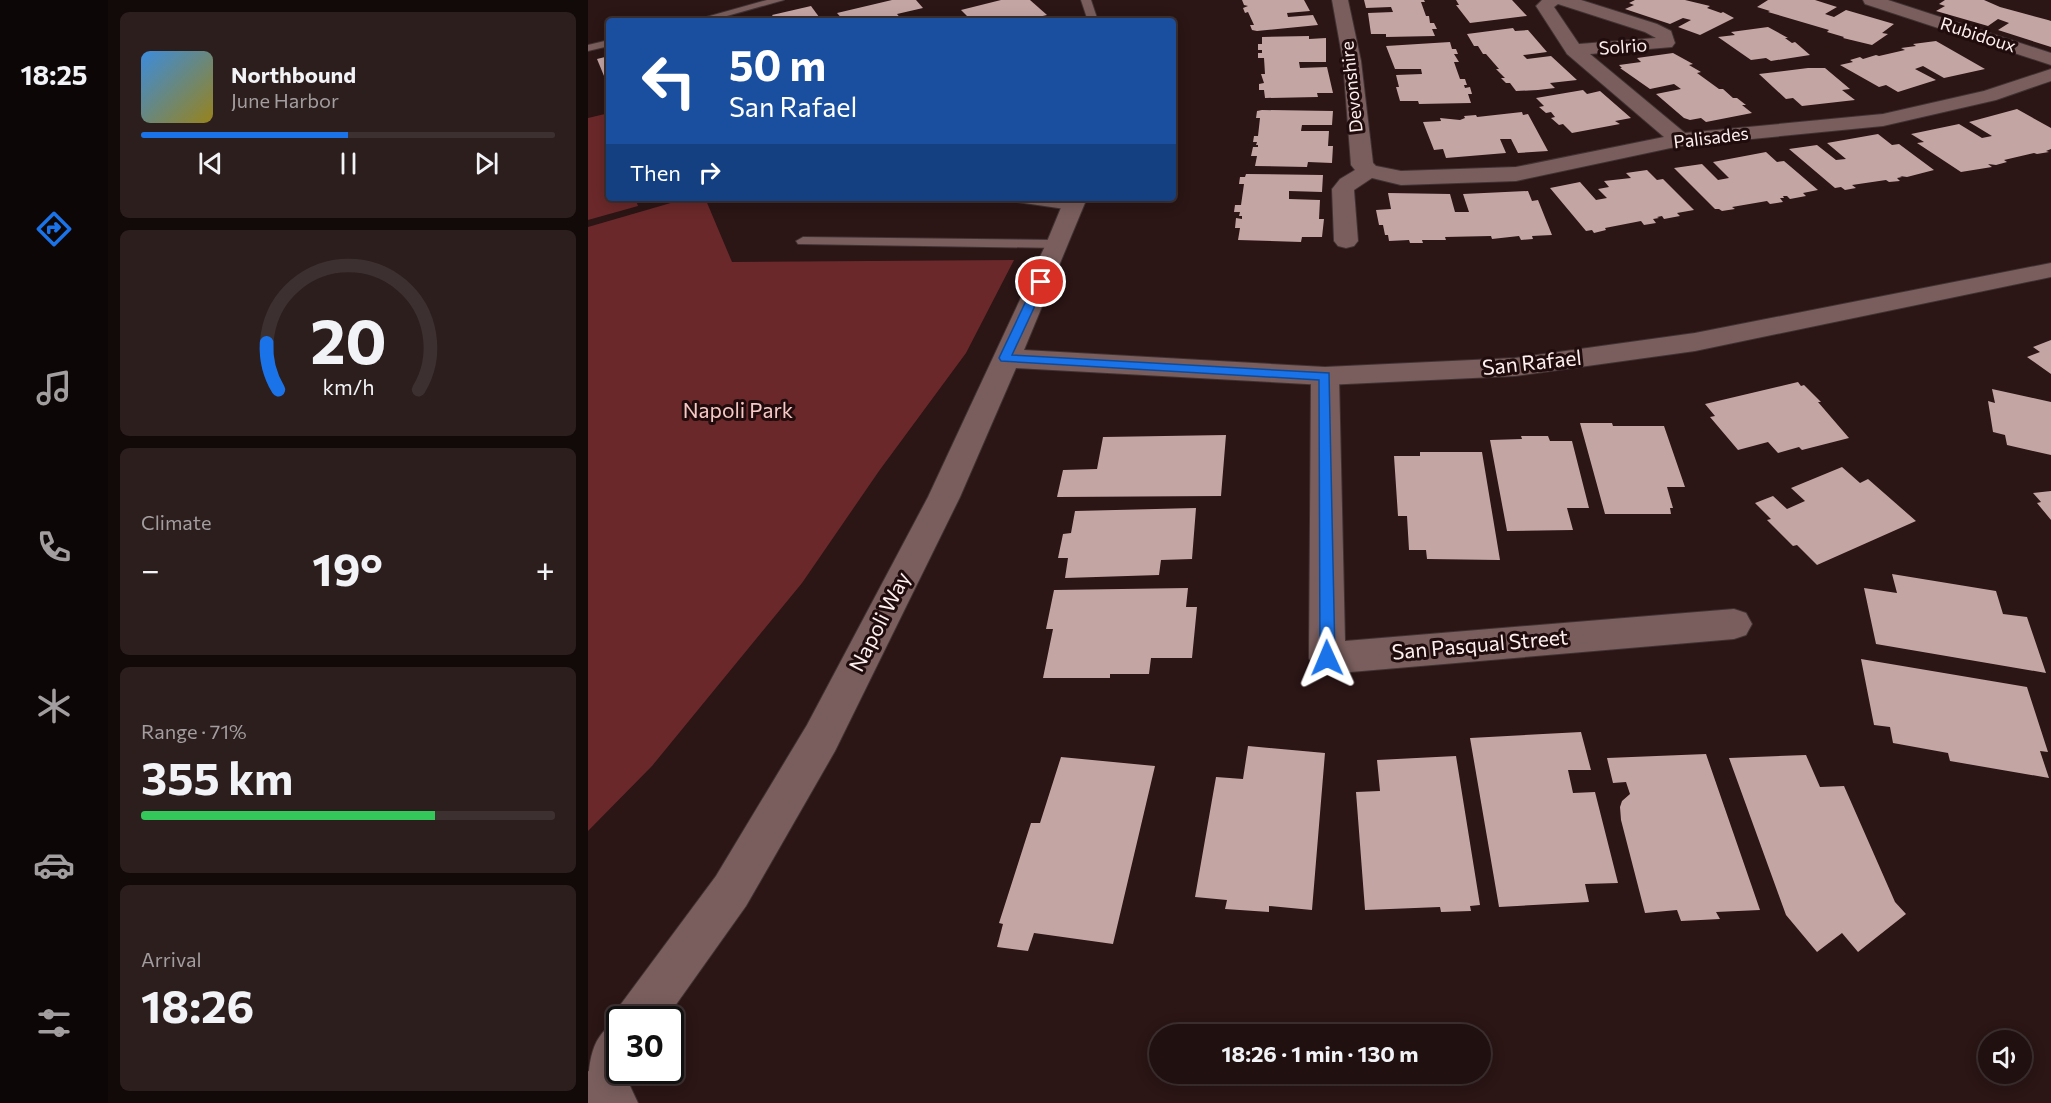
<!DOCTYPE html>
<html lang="en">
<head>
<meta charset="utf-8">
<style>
  :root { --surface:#201010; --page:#2d1e1e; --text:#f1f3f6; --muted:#a29d9f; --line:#3d3030; --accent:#1a73e8 }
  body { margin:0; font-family:Commissioner,sans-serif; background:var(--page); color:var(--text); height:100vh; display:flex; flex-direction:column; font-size:22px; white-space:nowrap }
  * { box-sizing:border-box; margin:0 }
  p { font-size:20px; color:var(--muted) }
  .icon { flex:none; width:33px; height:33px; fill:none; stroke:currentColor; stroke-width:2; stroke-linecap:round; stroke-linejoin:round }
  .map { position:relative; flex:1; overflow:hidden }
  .details { display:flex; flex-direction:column; gap:12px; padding:12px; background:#120909; width:480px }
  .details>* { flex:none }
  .top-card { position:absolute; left:18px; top:18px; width:570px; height:183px; border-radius:6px; box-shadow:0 3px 15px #0003,0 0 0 2px var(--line); background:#1a4fa0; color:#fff; overflow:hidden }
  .controls { position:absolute; left:1390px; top:1030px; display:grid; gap:12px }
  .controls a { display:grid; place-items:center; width:54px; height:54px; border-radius:50%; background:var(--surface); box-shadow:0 3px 15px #0003,0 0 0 2px var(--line); font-size:30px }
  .speed { position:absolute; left:18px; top:1006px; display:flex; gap:12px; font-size:30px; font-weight:700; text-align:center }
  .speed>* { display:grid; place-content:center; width:78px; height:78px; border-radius:50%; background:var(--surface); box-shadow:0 3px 15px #0003,0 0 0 2px var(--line); line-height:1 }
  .speed .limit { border:3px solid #111; border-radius:9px; background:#fff; color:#111 }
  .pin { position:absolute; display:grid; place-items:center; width:51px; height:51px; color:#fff; margin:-26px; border:3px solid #fff; border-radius:50%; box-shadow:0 2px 6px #0007 }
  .me { position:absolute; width:66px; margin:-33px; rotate:359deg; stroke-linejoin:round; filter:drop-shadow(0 0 4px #0008) }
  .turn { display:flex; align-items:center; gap:21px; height:126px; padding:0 24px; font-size:27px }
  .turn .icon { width:78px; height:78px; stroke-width:2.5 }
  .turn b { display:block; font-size:42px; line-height:51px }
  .then { display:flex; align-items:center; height:57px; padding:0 24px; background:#0003; gap:12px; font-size:22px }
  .big { font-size:45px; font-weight:700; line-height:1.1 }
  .details .widget { flex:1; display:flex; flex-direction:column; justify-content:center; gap:9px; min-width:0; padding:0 21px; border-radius:9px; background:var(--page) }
  .details .dial { align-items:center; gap:0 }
  .dial svg { height:156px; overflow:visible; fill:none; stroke:var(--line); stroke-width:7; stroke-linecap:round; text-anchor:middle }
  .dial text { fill:var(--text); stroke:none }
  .song { display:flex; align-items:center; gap:18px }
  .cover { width:72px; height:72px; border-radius:9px; background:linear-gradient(135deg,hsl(210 70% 55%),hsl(50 70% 35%)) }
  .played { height:6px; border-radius:3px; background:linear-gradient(90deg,var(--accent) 50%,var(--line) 50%) }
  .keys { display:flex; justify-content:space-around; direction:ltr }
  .heat { display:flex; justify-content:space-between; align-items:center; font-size:33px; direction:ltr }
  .charge { height:9px; border-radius:4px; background:linear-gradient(90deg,#34c759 71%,var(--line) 0) }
  .trip { position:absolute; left:561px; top:1024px; width:342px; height:60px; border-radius:30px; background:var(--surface); box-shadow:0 3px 15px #0003,0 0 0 2px var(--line); font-weight:700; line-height:60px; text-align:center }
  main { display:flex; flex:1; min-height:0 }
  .tab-bar { display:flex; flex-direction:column; width:108px; justify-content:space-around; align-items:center; background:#0d0606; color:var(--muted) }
  .tab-bar .icon { width:42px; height:42px }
  .tab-bar .selected { color:var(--accent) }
  .tab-bar b { font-size:27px; color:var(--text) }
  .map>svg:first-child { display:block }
  .green { fill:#6a282a }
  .building { fill:#c3a5a4 }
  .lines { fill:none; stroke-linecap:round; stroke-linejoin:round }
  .service-casing { stroke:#413232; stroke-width:2 }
  .minor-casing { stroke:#413232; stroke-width:2 }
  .tertiary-casing { stroke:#413232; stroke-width:2 }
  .service { fill:#795e5d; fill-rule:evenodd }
  .minor { fill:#795e5d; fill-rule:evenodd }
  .tertiary { fill:#795e5d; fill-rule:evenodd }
  .route { fill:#1a73e8; stroke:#114b97; stroke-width:1.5 }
  .labels { text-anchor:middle; stroke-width:6; stroke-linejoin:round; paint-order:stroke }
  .far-street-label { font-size:18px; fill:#fef0f0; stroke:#200c0c }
  .street-label { font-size:21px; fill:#fef0f0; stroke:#200c0c }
  .park-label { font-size:21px; fill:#f6c9c7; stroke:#200c0c }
</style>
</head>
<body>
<main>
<nav class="tab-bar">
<b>18:25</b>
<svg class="icon selected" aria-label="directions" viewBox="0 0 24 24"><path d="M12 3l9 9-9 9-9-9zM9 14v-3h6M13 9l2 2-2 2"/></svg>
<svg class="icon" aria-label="music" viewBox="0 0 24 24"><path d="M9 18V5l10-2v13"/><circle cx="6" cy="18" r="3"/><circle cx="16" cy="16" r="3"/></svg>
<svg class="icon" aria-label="phone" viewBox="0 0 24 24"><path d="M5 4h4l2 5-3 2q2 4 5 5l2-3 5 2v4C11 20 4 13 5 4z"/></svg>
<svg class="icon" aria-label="climate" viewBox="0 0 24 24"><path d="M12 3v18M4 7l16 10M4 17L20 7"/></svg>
<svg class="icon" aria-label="car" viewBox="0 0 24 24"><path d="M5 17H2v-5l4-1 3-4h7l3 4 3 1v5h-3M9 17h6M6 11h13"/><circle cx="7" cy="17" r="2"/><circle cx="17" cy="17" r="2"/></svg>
<svg class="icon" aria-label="filters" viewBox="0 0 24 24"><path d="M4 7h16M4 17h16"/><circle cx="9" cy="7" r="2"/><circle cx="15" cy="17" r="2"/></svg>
</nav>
<section class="details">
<div class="widget">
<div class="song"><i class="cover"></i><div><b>Northbound</b><p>June Harbor</p></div></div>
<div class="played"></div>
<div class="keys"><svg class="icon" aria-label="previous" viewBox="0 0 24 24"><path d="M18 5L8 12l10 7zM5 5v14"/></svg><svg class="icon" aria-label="pause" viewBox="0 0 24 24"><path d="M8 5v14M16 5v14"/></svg><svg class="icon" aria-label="next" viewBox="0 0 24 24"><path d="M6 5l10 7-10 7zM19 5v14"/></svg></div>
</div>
<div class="widget dial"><svg viewBox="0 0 100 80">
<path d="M14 69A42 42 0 1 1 86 69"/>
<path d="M14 69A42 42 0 0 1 8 45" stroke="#1a73e8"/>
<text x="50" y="56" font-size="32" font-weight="700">20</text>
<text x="50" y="72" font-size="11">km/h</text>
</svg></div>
<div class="widget"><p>Climate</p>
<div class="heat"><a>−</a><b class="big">19°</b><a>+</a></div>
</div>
<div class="widget"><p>Range · 71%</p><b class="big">355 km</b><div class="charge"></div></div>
<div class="widget"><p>Arrival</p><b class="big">18:26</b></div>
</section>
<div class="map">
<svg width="1463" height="1103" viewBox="0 0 1463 1103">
  <rect width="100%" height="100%" fill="#2b1515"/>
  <g class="green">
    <path d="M17,114L21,126V198H47L50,206L0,220V118Z"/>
    <path d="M100,198H117L144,262L426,260L378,353L291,471L214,583L64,766L0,831V227Z"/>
  </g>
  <g class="building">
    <path d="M304,0H328L335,8L309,14L315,21H256L249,13Z"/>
    <path d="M413,0H442L459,15L433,21H384L373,10Z"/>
    <path d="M654,0H716L722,11L699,13L700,17L725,15L730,25L669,31L664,30L662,25H666L660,12L657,13L655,8L660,6L656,5Z"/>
    <path d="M776,0H836L837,2H833L838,16H841L842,23H846L849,29H844L847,36L798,37V34H783L780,13L805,12L803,7L778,8Z"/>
    <path d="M868,0H924L939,16L882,23L868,5H871Z"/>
    <path d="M1047,0H1097L1122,6L1119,8L1133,13L1135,12L1146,18L1112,35L1090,27L1103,20L1095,18L1082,24L1037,9L1046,5L1041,3Z"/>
    <path d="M1180,0H1227L1249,7L1237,14L1246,17L1258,10L1306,24L1294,33L1300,34L1284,45L1255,38L1256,37L1239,32L1241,30L1180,12L1182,11L1169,7Z"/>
    <path d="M1357,0H1396L1412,7L1460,20L1463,21V47L1410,30L1421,23L1410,19L1400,26L1348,11L1357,6L1351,4Z"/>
    <path d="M223,6L234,21H188L184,15Z"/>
    <path d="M1180,27L1200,38H1197L1204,43L1207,42L1222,55L1183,61L1178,58L1163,60L1130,37L1147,35L1143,32Z"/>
    <path d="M925,28L927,31L940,30L959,52L935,55L939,59L963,56L989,80L962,83L967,88L950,90L928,91L922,83H918L913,78H917L908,69H911L898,54H895L890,46H886L879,34Z"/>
    <path d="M721,36V39L738,38V62H711L712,68L739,67L745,93H729L730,97L677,98L676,90H671V84L676,83L673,74H677L676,58H670V53H674V50H670V44H674V37Z"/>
    <path d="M1348,41L1397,69L1356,78L1335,66L1327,69L1348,80L1310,92L1298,85L1291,87L1252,65L1265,62L1262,60L1272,57L1275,59L1288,55L1291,56L1317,50L1313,48L1328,46L1325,44Z"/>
    <path d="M862,42L864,49H868L870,54H866L871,62H866L872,79H877L879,85H876L877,88L882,87L884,94H880L883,103L831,104L830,101H812L808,87H811L808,75L834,74L833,69H807L798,46Z"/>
    <path d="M1085,53L1105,64L1101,65L1113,72L1109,73L1131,89H1135L1145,98H1149L1158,105H1154L1164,113L1118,122L1113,118L1102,120L1096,118L1068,94L1093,89L1086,84L1062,89L1032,68H1034L1031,65L1053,62L1049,58Z"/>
    <path d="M21,56V88L9,59Z"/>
    <path d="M1220,68H1237L1262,89L1254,90L1267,100L1214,106L1205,98L1198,99L1171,74Z"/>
    <path d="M995,90L999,94L1012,91L1043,118L1027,121L1032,124L984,133L975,124L971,125L963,118L967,117L963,112L958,113L951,107L956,106L948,98Z"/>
    <path d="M1429,109L1463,128V149L1458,151L1461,152L1449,154L1446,153L1416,160L1419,162L1408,165L1400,164L1404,167L1373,172L1329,143L1336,142L1323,134L1371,124L1394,138L1404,136L1381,122Z"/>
    <path d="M674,110L745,111L744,125H714L713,131H741L740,146H745L744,163L720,162L719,167L667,166L669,156H663L665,147H670V145H668L669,142H665L666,136H670L672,118H668L669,111Z"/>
    <path d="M934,112L935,115L940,114L960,151L930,153L923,139H912L918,153L858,158L855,149L846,150L835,122L853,121L852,118L872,120L877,118L876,116L888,115L889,117Z"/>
    <path d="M1290,134L1304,145L1311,144L1346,170L1319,177L1312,176L1314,177L1309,178L1312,181L1301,182L1298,180L1264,185L1268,188L1257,190L1253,187L1247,188L1201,149L1229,145L1248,160L1258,159L1239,143Z"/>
    <path d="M1178,152L1189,162L1196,161L1230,190L1215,193L1218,196L1202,199L1199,196H1195L1196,198H1192L1195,202L1182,204L1179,201L1144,207L1147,209L1134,211L1131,209H1127L1086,168L1114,164L1130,180L1141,178L1125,162Z"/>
    <path d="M1059,170L1069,180L1075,179L1106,210L1089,213L1092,216L1076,219L1074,216L1069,217L1071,218L1065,219L1068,223L1056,225L1053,221L1017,228L1018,230L1006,233L1004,230L998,231L962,188L992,182L1008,200L1019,198L1010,189L1021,187L1016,181L1043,178L1038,173Z"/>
    <path d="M658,174L735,175L734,192L701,191V199L732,200L731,219H736L734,237H714L713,242L650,240L652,228H647L648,218L654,219V216H651L652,212H646L647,205H653L656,184H651L652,177H657Z"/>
    <path d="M940,191L944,201L950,200L964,235L944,236L945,239L933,240L931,236L904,239L903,236L857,237L858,240H834L835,243H822L821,240L801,241L800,235H797L795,225H791L788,210L803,209L800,193L862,194L867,212H881L875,194Z"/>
    <path d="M1463,340V374L1439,357L1452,352L1445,347Z"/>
    <path d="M1210,382L1213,386L1216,385L1233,402H1230L1261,438L1214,450L1211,447L1190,453L1180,442L1150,450L1122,417L1127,416L1117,404Z"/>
    <path d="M1404,389L1463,402V455L1419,445L1417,435L1405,432L1400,401L1407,403Z"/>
    <path d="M992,423H1024L1025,426H1076L1097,487H1079L1085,508H1082L1083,514H1017Z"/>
    <path d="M638,435L633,496L469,497L475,470L509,469L515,437Z"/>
    <path d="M933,436H960L962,441H984L1001,508H979L985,530L919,531L902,440L934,439Z"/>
    <path d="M832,452H894L912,560L839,559L838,550H821L819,516H810L806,456H832Z"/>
    <path d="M1254,467L1272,483L1280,479L1328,521L1229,565L1209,545L1205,546L1179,520L1183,519L1167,503L1185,496L1199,509L1217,501L1203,488Z"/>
    <path d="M1463,491V520L1449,503L1453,502L1445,493Z"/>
    <path d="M608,508L604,559L573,560L571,575L477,578L480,558H470L475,534L483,533L487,511Z"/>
    <path d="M1304,574L1408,591L1415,614L1439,617L1458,673L1288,644L1276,588L1309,593Z"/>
    <path d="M600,588L598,607H609L604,658H563L561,674H522V678H455L465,629H458L466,590Z"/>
    <path d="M1273,659L1439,687L1460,752L1452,751L1461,778L1362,761L1360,753L1305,743L1302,727L1286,725Z"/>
    <path d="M993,732L1003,770H980L985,793L1007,792L1030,883L997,884L1001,902L911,907L882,738Z"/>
    <path d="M660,746L737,753L724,910L681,906V912L637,909L639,900L607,897L628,777L655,779Z"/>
    <path d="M1118,754L1172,910L1128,912L1132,919L1093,921L1089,910L1057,913L1033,820L1032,807L1034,801L1042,794L1038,782L1025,783L1019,758Z"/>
    <path d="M1218,755L1232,787L1256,786L1307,902L1318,914L1270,952L1254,933L1229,952L1198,915L1141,758Z"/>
    <path d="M868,756L892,905L882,906L883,911L853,912L852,907L777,910L768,792L792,791L789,760Z"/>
    <path d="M473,757L567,766L525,944L446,933L440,951L409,947L415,924L411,923L443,823H452Z"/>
  </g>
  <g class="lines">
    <defs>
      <g id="service">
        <path d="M179,0H196L121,21H104Z"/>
        <path d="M493,0H503L510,21H500Z"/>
        <path d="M21,40V46L0,51V45Z"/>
        <path d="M422,198C439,198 479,195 491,206L484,210L429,202Z"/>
        <path d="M215,237L470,240L477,244L470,248L210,244L208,241Z"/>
      </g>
      <g id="minor">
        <path d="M744,0H760L773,61L785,163L788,166L813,171L928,167L1076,137L979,54L948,6L954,0H993L1069,24L1083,31L1087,43L1084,47L1002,54L1097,133L1295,114L1396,91L1463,69V81L1408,100L1295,126L1092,146L928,181L813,185L784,178L766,190L770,241L766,246L758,248L750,246L746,241L744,189L752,179L767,170L763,165L755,61ZM970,4L1057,32L1068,38L991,44L966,7Z"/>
        <path d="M1275,0H1300L1463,53V65L1277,4Z"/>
        <path d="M737,367L747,369L751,376L757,641L1146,609L1158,613L1164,624L1158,635L1146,639L739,674L726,669L721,658L723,376L727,369Z"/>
        <path d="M0,1071L42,1086L50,1103H0Z"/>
      </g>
      <path id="tertiary" d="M477,198H499L436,350L737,367L927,358L1107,333L1463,263V277L1107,351L927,376L737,385L428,368L372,497L247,751L158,906L77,1020H32V1071H41L18,1103H0C0,1071 0,1037 27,1023L33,1004L128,876L219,725L340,497L458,244Z"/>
    </defs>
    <use href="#service" class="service-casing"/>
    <use href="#minor" class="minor-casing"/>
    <use href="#tertiary" class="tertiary-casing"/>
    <use href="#service" class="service"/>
    <use href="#minor" class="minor"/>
    <use href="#tertiary" class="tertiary"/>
  </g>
  <path class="route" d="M453,279L458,282L424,355L741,373L747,658L745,663L739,665L734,663L732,658L731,380L413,361L411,358L447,282Z"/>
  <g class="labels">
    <g class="far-street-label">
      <text transform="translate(1390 35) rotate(18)" y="6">Rubidoux</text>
      <text transform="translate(1035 47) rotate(-4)" y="6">Solrio</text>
      <text transform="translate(764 87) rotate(-96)" y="6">Devonshire</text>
      <text transform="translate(1123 138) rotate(-7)" y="6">Palisades</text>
    </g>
    <g class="street-label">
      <text transform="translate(944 363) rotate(-6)" y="7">San Rafael</text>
      <text transform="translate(292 622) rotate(-63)" y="7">Napoli Way</text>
      <text transform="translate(892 645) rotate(-5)" y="7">San Pasqual Street</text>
    </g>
    <g class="park-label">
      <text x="150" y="418">Napoli Park</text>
    </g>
  </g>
</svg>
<div class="controls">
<a><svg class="icon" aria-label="sound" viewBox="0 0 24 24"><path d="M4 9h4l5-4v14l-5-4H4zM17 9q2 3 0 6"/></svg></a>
</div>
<div class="speed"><div class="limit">30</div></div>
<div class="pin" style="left:453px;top:282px;background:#d93025"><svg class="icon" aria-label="arrive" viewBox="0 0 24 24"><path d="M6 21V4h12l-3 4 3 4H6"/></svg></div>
<svg class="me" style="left:739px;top:658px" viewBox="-20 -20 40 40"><path d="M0-17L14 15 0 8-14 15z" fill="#1a73e8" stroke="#fff" stroke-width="4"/></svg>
<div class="trip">18:26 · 1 min · 130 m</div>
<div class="top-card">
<div class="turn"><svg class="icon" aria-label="left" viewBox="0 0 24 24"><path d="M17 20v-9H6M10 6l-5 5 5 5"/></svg><div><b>50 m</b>San Rafael</div></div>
<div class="then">Then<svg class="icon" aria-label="right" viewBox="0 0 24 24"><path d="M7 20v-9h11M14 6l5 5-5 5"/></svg></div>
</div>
</div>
</main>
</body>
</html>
